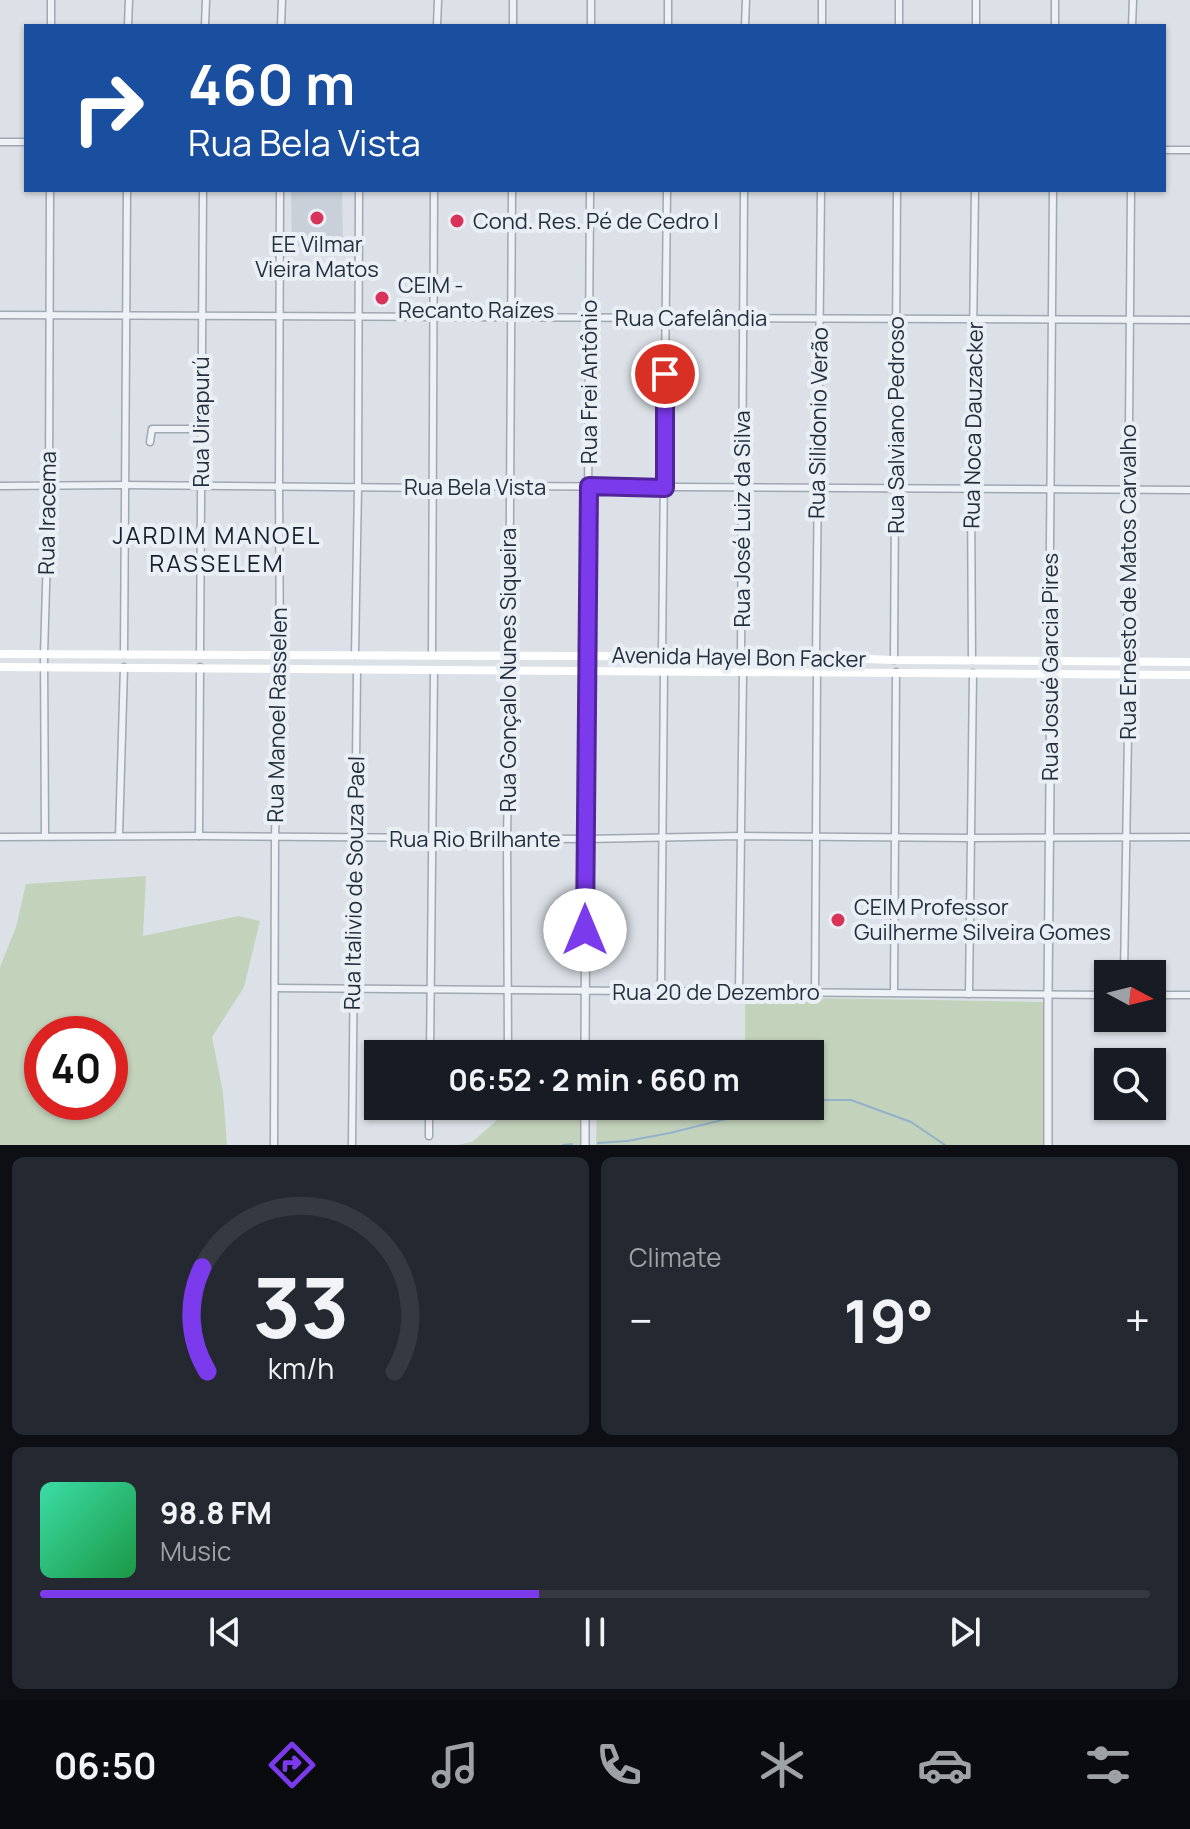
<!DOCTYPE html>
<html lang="en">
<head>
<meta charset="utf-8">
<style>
  :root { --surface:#171b24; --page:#242831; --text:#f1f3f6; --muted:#9ea1a6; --line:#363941; --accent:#7c3aed }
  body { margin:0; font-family:Manrope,sans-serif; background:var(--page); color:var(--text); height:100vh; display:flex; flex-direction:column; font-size:30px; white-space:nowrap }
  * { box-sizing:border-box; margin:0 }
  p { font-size:26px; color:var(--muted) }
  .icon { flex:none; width:44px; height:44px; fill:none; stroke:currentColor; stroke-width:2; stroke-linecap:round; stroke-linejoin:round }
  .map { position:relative; height:1145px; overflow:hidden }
  .sheet { display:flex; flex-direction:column; gap:12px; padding:12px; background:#0d0f14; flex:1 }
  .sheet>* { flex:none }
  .banner { position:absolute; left:24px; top:24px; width:1142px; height:168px; border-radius:0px; box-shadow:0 2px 6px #0004; background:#1a4fa0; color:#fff; overflow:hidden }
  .needle { width:52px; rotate:97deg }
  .controls { position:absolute; left:1094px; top:960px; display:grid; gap:16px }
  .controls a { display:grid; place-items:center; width:72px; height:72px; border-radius:0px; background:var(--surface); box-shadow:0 2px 6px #0004; font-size:40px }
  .speed { position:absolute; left:24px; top:1016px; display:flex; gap:16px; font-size:40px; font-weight:700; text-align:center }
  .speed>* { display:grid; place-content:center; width:104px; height:104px; border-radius:50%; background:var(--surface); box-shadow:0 2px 6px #0004; line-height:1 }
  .speed .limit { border:12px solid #d22; background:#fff; color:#111 }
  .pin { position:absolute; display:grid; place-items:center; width:68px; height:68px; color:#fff; margin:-34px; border:4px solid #fff; border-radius:50%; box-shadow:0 2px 8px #0007 }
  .me { position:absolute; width:88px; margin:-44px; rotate:0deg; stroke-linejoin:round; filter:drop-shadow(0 0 6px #0008) }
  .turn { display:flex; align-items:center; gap:28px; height:168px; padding:0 32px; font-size:36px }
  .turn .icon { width:104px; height:104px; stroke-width:2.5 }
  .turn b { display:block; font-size:56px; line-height:68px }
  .big { font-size:60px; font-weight:700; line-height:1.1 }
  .sheet .card { flex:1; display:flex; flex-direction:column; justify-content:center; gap:12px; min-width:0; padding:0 28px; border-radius:12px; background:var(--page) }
  .sheet .dial { align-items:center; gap:0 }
  .dial svg { height:208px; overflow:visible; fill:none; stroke:var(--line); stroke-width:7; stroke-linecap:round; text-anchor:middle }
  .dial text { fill:var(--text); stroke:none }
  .song { display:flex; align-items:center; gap:24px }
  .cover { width:96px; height:96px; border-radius:12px; background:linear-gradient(135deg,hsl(160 70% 55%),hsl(140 70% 35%)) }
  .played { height:8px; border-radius:4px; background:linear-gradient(90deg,var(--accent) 45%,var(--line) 45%) }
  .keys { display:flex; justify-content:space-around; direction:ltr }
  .heat { display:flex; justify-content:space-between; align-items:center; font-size:44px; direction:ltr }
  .sheet .tiles { flex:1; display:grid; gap:12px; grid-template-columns:1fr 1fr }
  .card:last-child { grid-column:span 2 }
  .trip { position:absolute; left:364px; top:1040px; width:460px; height:80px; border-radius:0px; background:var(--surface); box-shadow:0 2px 6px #0004; font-weight:700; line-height:80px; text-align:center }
  .dock { display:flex; height:128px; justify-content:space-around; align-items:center; background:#090b0e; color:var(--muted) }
  .dock .icon { width:56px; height:56px }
  .dock .selected { color:var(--accent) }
  .dock b { font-size:36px; color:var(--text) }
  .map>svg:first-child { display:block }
  .built { fill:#c9d0d9 }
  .green { fill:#c3d2bb; fill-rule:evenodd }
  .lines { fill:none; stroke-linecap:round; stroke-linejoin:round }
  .stream { stroke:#92b2cb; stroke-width:2 }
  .minor-casing { stroke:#a0a8b1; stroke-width:9 }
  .tertiary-casing { stroke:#a0a8b1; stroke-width:10 }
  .minor { stroke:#eef1f5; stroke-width:6 }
  .tertiary { stroke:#eef1f5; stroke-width:7 }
  .secondary { stroke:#fff; stroke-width:8 }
  .route-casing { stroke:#51269a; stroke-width:20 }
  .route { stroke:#7c3aed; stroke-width:14 }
  .poi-dot { fill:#d83459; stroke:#eaeff5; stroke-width:3 }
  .labels { text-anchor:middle; stroke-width:8; stroke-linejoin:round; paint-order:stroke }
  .poi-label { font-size:22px; fill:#242f3e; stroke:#eaeff5; text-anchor:start }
  .street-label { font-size:22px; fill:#242f3e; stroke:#eaeff5 }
  .neighbourhood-label { font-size:24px; letter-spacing:2px; fill:#17202e; stroke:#eaeff5 }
</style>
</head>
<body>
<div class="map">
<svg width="1190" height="1145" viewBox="0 0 1190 1145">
  <rect width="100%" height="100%" fill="#dbe1e7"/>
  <path class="built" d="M291,190H342L343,245L292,246Z"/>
  <g class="green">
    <path d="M146,876L143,936L238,916L260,921L244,987L212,1037L223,1092L227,1145H0V967L16,927L26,884ZM42,1034H110V1102H42Z"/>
    <path d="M745,997L1045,1002L1044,1145H596L597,1106H810V1054H745Z"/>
    <path d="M505,1106H580V1145H457L472,1142L495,1122Z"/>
  </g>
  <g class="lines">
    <g class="stream">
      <path d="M810,1100H851L911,1122L945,1145"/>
      <path d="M598,1143L627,1141L670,1133L778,1106"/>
      <path d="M563,1145L572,1144"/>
    </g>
    <defs>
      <g id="minor">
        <path d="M51,26V0"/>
        <path d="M128,26L129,0"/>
        <path d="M205,26L206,0"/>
        <path d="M281,26L282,0"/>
        <path d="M437,26L438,0"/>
        <path d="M513,26V0"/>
        <path d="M591,26V0"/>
        <path d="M668,26V0"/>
        <path d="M745,26L746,0"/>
        <path d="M822,26V0"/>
        <path d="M899,26V0"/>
        <path d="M976,26V0"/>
        <path d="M1055,26V0"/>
        <path d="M1132,26L1133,0"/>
        <path d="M0,142H26"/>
        <path d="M1164,150H1190"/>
        <path d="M0,315L1190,320"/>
        <path d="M150,442L152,429H201"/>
        <path d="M0,486L125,485L434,488L509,486L1190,490"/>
        <path d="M124,654L127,190"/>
        <path d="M200,654L203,190"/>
        <path d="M432,654L434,190"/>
        <path d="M355,655L358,487L359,190"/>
        <path d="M587,656L590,190"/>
        <path d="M662,656L667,190"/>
        <path d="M816,657L821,190"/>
        <path d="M894,660L897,190"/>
        <path d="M972,660L971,489L975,190"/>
        <path d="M1049,661L1053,190"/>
        <path d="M45,836L44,655L49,486L50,190"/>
        <path d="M119,836L124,667"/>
        <path d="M199,836L200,667"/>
        <path d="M0,837L199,836L586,839L740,836L970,838L1190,837"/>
        <path d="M1124,974L1129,674L1127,662L1131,190"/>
        <path d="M275,988L1108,995"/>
        <path d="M661,992L664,671"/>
        <path d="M739,992L743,672L741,656L744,190"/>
        <path d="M815,993L817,673"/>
        <path d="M894,993L896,672"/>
        <path d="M969,994L973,673"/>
        <path d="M1152,995H1190"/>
        <path d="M430,1054L434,671"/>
        <path d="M508,1054L507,838L510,671L509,655L512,190"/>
        <path d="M429,1136V1106"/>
        <path d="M352,1144L357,670"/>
        <path d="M274,1145L275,837L280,670L279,486L280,190"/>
      </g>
      <g id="tertiary">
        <path d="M585,1054L587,656"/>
        <path d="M585,1145V1106"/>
        <path d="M1048,1145V994L1051,673L1049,661"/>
      </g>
    </defs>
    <use href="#minor" class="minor-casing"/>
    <use href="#tertiary" class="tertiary-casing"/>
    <use href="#minor" class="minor"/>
    <use href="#tertiary" class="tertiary"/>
    <g class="secondary">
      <path d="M0,654L816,657L894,660L1190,662"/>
      <path d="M0,667L1190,675"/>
    </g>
  </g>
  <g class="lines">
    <defs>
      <path id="route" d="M585,930L589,486L665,488V374"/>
    </defs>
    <use href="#route" class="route-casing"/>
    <use href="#route" class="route"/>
  </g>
  <g class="poi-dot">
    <circle cx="317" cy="218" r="8"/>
    <circle cx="457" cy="221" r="8"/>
    <circle cx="382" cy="298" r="8"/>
    <circle cx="838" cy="920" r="8"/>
  </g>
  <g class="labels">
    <g class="poi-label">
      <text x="473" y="229">Cond. Res. Pé de Cedro I</text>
      <text x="317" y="252" text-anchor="middle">EE Vilmar<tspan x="317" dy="25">Vieira Matos</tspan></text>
      <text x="398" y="293">CEIM -<tspan x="398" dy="25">Recanto Raízes</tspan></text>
      <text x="854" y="915">CEIM Professor<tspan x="854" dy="25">Guilherme Silveira Gomes</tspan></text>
    </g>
    <g class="street-label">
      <text x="691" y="326">Rua Cafelândia</text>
      <text transform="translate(589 382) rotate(-90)" y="8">Rua Frei Antônio</text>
      <text transform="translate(201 422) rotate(-90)" y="8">Rua Uirapurú</text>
      <text transform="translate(818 423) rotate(-89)" y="8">Rua Silidonio Verão</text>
      <text transform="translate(896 425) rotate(-90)" y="8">Rua Salviano Pedroso</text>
      <text transform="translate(973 425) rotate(-89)" y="8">Rua Noca Dauzacker</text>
      <text x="475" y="495">Rua Bela Vista</text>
      <text transform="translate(47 513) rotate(-89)" y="8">Rua Iracema</text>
      <text transform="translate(742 519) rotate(-90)" y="8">Rua José Luiz da Silva</text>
      <text transform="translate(1128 582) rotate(-90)" y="8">Rua Ernesto de Matos Carvalho</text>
      <text transform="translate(739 657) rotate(1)" y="8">Avenida Hayel Bon Facker</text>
      <text transform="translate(1050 667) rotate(-90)" y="8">Rua Josué Garcia Pires</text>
      <text transform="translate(508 670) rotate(-90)" y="8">Rua Gonçalo Nunes Siqueira</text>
      <text transform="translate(277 715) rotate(-89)" y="8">Rua Manoel Rasselen</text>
      <text x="475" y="847">Rua Rio Brilhante</text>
      <text transform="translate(354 883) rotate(-89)" y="8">Rua Italivio de Souza Pael</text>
      <text x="716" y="1000">Rua 20 de Dezembro</text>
    </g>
    <g class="neighbourhood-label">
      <text x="217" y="544">JARDIM MANOEL<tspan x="217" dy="28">RASSELEM</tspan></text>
    </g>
  </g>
</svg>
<div class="controls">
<a><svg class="needle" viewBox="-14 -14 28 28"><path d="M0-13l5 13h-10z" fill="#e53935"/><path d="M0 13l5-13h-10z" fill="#9ea1a6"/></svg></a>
<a><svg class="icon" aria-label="search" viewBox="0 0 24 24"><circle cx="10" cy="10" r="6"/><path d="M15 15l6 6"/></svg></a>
</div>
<div class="speed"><div class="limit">40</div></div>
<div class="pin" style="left:665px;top:374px;background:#d93025"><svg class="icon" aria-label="arrive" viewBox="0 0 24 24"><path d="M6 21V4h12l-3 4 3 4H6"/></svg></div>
<svg class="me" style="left:585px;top:930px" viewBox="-20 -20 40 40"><circle r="19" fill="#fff"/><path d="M0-13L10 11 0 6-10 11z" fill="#7c3aed"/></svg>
<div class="trip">06:52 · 2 min · 660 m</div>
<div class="banner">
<div class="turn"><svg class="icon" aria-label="right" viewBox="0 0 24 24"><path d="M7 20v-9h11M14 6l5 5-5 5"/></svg><div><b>460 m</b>Rua Bela Vista</div></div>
</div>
</div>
<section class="sheet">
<div class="tiles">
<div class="card dial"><svg viewBox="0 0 100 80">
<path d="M14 69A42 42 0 1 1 86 69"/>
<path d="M14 69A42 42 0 0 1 12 29" stroke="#7c3aed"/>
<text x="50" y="56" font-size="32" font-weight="700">33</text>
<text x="50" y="72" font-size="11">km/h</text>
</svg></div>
<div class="card"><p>Climate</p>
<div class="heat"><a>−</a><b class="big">19°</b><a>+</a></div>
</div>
<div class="card">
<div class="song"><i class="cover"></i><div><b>98.8 FM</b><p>Music</p></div></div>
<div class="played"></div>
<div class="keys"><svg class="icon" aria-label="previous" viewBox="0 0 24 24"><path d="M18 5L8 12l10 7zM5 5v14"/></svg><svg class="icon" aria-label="pause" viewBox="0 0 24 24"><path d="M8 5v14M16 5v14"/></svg><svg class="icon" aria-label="next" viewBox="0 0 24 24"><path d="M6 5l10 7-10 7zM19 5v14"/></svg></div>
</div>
</div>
</section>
<nav class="dock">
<b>06:50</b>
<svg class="icon selected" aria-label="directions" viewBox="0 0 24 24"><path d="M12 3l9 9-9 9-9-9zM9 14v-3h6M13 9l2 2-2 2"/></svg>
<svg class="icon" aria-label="music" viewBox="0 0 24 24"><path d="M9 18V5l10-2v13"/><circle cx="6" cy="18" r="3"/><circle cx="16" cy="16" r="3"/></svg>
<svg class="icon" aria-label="phone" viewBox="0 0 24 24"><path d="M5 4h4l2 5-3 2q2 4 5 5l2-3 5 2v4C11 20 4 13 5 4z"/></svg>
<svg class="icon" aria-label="climate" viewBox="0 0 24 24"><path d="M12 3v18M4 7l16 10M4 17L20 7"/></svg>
<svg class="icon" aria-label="car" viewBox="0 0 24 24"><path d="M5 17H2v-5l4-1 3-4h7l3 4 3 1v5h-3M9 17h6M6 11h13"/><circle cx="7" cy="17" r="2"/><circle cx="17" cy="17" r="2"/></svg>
<svg class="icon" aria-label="filters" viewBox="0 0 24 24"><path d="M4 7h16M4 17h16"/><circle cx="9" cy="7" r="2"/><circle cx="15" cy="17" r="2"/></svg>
</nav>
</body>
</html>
